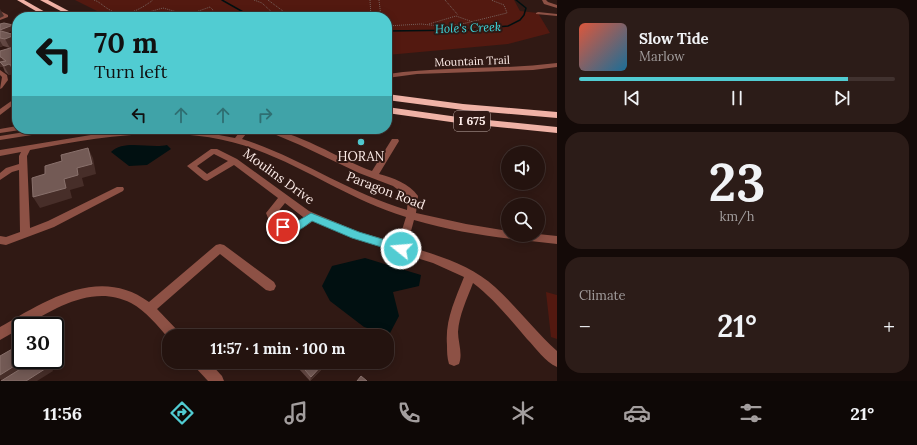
<!DOCTYPE html>
<html lang="en">
<head>
<meta charset="utf-8">
<style>
  :root { --surface:#24130f; --page:#2c1c18; --text:#f1f3f6; --muted:#a39e9e; --line:#41322f; --accent:#51ccd2 }
  body { margin:0; font-family:Lora,serif; background:var(--page); color:var(--text); height:100vh; display:flex; flex-direction:column; font-size:15px; white-space:nowrap }
  * { box-sizing:border-box; margin:0 }
  p { font-size:13px; color:var(--muted) }
  .icon { flex:none; width:22px; height:22px; fill:none; stroke:currentColor; stroke-width:2; stroke-linecap:round; stroke-linejoin:round }
  .map { position:relative; flex:1; overflow:hidden }
  .side { display:flex; flex-direction:column; gap:8px; padding:8px; background:#140a08; width:360px }
  .side>* { flex:none }
  .hud { position:absolute; left:12px; top:12px; width:380px; height:122px; border-radius:16px; box-shadow:0 2px 10px #0003,0 0 0 1px var(--line); background:#51ccd2; color:#111; overflow:hidden }
  .fabs { position:absolute; left:501px; top:146px; display:grid; gap:8px }
  .fabs a { display:grid; place-items:center; width:44px; height:44px; border-radius:50%; background:var(--surface); box-shadow:0 2px 10px #0003,0 0 0 1px var(--line); font-size:20px }
  .speed { position:absolute; left:12px; top:317px; display:flex; gap:8px; font-size:20px; font-weight:700; text-align:center }
  .speed>* { display:grid; place-content:center; width:52px; height:52px; border-radius:50%; background:var(--surface); box-shadow:0 2px 10px #0003,0 0 0 1px var(--line); line-height:1 }
  .speed .limit { border:2px solid #111; border-radius:6px; background:#fff; color:#111 }
  .pin { position:absolute; display:grid; place-items:center; width:34px; height:34px; color:#fff; margin:-17px; border:2px solid #fff; border-radius:50%; box-shadow:0 1px 4px #0007 }
  .me { position:absolute; width:44px; margin:-22px; rotate:287deg; stroke-linejoin:round; filter:drop-shadow(0 0 3px #0008) }
  .turn { display:flex; align-items:center; gap:14px; height:84px; padding:0 16px; font-size:18px }
  .turn .icon { width:52px; height:52px; stroke-width:2.5 }
  .turn b { display:block; font-size:28px; line-height:34px }
  .lanes { display:flex; align-items:center; height:38px; padding:0 16px; background:#0003; justify-content:center; gap:20px; direction:ltr }
  .lanes .off { opacity:.35 }
  .big { font-size:30px; font-weight:800; line-height:1.1 }
  .side .card { flex:1; display:flex; flex-direction:column; justify-content:center; gap:6px; min-width:0; padding:0 14px; border-radius:16px; background:var(--page) }
  .side .dial { align-items:center; gap:0 }
  .dial b { font-size:52px; line-height:1 }
  .song { display:flex; align-items:center; gap:12px }
  .cover { width:48px; height:48px; border-radius:6px; background:linear-gradient(135deg,hsl(10 70% 55%),hsl(200 70% 35%)) }
  .played { height:4px; border-radius:2px; background:linear-gradient(90deg,var(--accent) 85%,var(--line) 85%) }
  .keys { display:flex; justify-content:space-around; direction:ltr }
  .heat { display:flex; justify-content:space-between; align-items:center; font-size:22px; direction:ltr }
  .trip { position:absolute; left:162px; top:329px; width:232px; height:40px; border-radius:16px; background:var(--surface); box-shadow:0 2px 10px #0003,0 0 0 1px var(--line); font-weight:800; line-height:40px; text-align:center }
  .tabs { display:flex; height:64px; justify-content:space-around; align-items:center; background:#0e0806; color:var(--muted) }
  .tabs .icon { width:28px; height:28px }
  .tabs .selected { color:var(--accent) }
  .tabs b { font-size:18px; color:var(--text) }
  main { display:flex; flex:1; min-height:0 }
  .map>svg:first-child { display:block }
  .green { fill:#531910 }
  .water { fill:#011011 }
  .lines { fill:none; stroke-linecap:round; stroke-linejoin:round }
  .stream { stroke:#011011; stroke-width:1.5 }
  .path { stroke:#77625d; stroke-width:1; stroke-dasharray:1 1; stroke-linecap:butt }
  .minor { fill:#8d5145; fill-rule:evenodd }
  .highway { fill:#f0b2a6; fill-rule:evenodd }
  .wall { fill:#634843 }
  .shaded-wall { fill:#472e29 }
  .building { fill:#735a55; stroke:#89716c }
  .route { fill:#51ccd2; stroke:#358588 }
  .poi-dot { fill:#51ccd2; stroke:#301914; stroke-width:1.5 }
  .labels { text-anchor:middle; stroke-width:4; stroke-linejoin:round; paint-order:stroke }
  .far-street-label { font-size:11px; fill:#fdece8; stroke:#301914 }
  .far-water-label { font-size:12px; font-style:italic; fill:#3ddae0; stroke:#301914 }
  .shield { fill:#301914; stroke:#c0ada8; stroke-width:1 }
  .shield-label { font-size:12px; font-weight:bold; fill:#fdece8 }
  .poi-label { font-size:13px; fill:#fdece8; stroke:#301914 }
  .street-label { font-size:13px; fill:#fdece8; stroke:#301914 }
</style>
</head>
<body>
<main>
<div class="map">
<svg width="557" height="381" viewBox="0 0 557 381">
  <rect width="100%" height="100%" fill="#301914"/>
  <g class="green">
    <path d="M75,0H514L520,11L538,13L550,33L508,44L387,55V17H109Z"/>
    <path d="M546,292L557,295V339L551,337Z"/>
  </g>
  <g class="water">
    <path d="M167,145L171,149L147,165L129,166L111,152C124,139 150,149 167,145Z"/>
    <path d="M365,258L421,275L419,286L393,292L399,316L389,335L364,327L330,301L322,286L332,266Z"/>
  </g>
  <g class="lines">
    <g class="stream">
      <path d="M222,0L252,17"/>
      <path d="M387,31L466,30L508,26L520,20L524,15L526,8L516,0"/>
    </g>
    <g class="path">
      <path d="M94,0C100,2 104,7 110,10C124,19 141,9 153,0"/>
      <path d="M254,0L262,3L277,17"/>
      <path d="M268,0L291,17"/>
      <path d="M370,0L371,17"/>
      <path d="M379,0L381,17"/>
      <path d="M445,0L458,15"/>
      <path d="M132,12L145,17"/>
      <path d="M138,15L163,8L184,14L193,13L210,7L213,10L210,17"/>
      <path d="M429,24L456,16L473,22"/>
      <path d="M387,26L421,24L440,26L462,24L507,13L504,5L491,0"/>
    </g>
    <g class="minor">
      <path d="M542,0H546L548,2L557,5V8L544,4Z"/>
      <path d="M0,11L8,15V17L0,20V17L3,16L0,14Z"/>
      <path d="M538,12L557,14V16L536,14V13Z"/>
      <path d="M557,63V67L533,70L417,74L387,78L388,74C444,66 501,70 557,63Z"/>
      <path d="M0,70L7,75L8,80L2,88L0,89L2,77L0,75Z"/>
      <path d="M17,97V102L0,115V109Z"/>
      <path d="M17,126V129L20,130L0,133V129Z"/>
      <path d="M43,129H61L57,131L0,140V136Z"/>
      <path d="M169,129L192,130L235,138L242,129H250L242,139C299,157 349,193 407,210L408,197L393,186L359,173L300,145L262,129C295,129 340,160 372,171L392,139H398L399,141L379,174C393,178 409,183 418,196L416,213L466,224L508,231V235L538,234L557,236V244C509,239 461,234 414,220L407,246C437,255 471,265 495,287C517,307 535,331 557,351V367C545,362 536,348 527,339C510,319 494,299 473,283C467,299 459,315 458,332C458,342 463,354 459,364L454,366L449,364C447,358 447,351 447,345C445,320 455,300 464,277L433,263L352,238L313,221C295,235 275,240 266,213L278,198L234,165L207,181L204,180L187,166L211,149H217L237,159L309,211L359,232L398,243L406,217C353,201 308,169 257,150C183,122 105,136 30,150L27,156L30,228L48,221L117,187H123L124,189L123,191L54,227L6,245L0,244V236L6,237L20,232L19,170L12,172L0,180V173L6,168L19,164V156L21,152L0,156V150L109,132ZM214,154L228,161L207,174L197,166ZM285,203L303,217H304C293,226 282,230 276,214Z"/>
      <path d="M220,244L224,245L274,282L276,286L274,290L270,291L266,290L220,254L157,309L179,332L181,336H169V339C158,326 146,311 131,303C95,284 56,307 25,326H21V328L0,340V327C45,301 99,265 149,302L216,245Z"/>
      <path d="M193,362H209L222,376L224,381H208L195,367Z"/>
    </g>
    <g class="highway">
      <path d="M17,0H24L54,17H46Z"/>
      <path d="M40,0H48L80,17H72Z"/>
      <path d="M387,94L463,104L557,112V118L463,110L387,100Z"/>
      <path d="M387,107L458,117L557,127V133L458,123L387,113Z"/>
    </g>
  </g>
  <g class="wall">
    <path d="M0,24L15,30L7,32L15,35L17,39V45L10,48L3,46L0,47Z"/>
    <path d="M17,46V75L14,73L9,75L5,72L3,67H0V51Z"/>
    <path d="M300,364L323,368L310,381L299,369Z"/>
  </g>
  <g class="shaded-wall">
    <path d="M0,9L4,16L0,18Z"/>
    <path d="M13,25L15,30L2,34L0,30Z"/>
    <path d="M15,35L17,39V45L10,48L5,39Z"/>
    <path d="M0,41L3,46L0,47Z"/>
    <path d="M0,57H1L6,65L9,64L14,73L9,75L4,66L0,62L3,67H0Z"/>
    <path d="M17,67V72L15,68Z"/>
    <path d="M88,148L93,158L96,174L82,178L84,186L70,190L72,198L40,208L33,197L64,179L77,168Z"/>
    <path d="M24,360H42L3,381L0,379V375Z"/>
    <path d="M45,360H48L53,371L37,381H26Z"/>
    <path d="M324,363L323,368L310,381L311,377Z"/>
  </g>
  <g class="building">
    <path d="M4,23L13,25L0,30V24Z"/>
    <path d="M0,31H1L15,35L5,39L0,38Z"/>
    <path d="M17,46V67L15,68L9,64L4,66L0,62L6,61L1,57H0V51Z"/>
    <path d="M88,148L92,164L77,168L78,175L64,179L66,188L33,197L32,178L45,174V166L62,161L61,155Z"/>
    <path d="M21,344V360H24L0,375V356Z"/>
    <path d="M35,360H45L48,367L26,381H1Z"/>
    <path d="M302,362H323L324,363L311,377L300,364Z"/>
    <path d="M361,376L367,381H357Z"/>
  </g>
  <path class="route" d="M311,213L359,232L405,246L407,249L405,252L401,253L352,238L312,221C300,230 295,235 280,230L278,227L280,225L293,224Z"/>
  <circle class="poi-dot" cx="361" cy="142" r="4"/>
  <g class="labels">
    <g class="far-street-label">
      <text transform="translate(472 61) rotate(-2)" y="4">Mountain Trail</text>
    </g>
    <g class="far-water-label">
      <text transform="translate(468 28) rotate(-2)" y="4">Hole's Creek</text>
    </g>
    <rect class="shield" x="454" y="111" width="36" height="20" rx="3"/>
    <g class="shield-label">
      <text x="472" y="125">I 675</text>
    </g>
    <g class="poi-label">
      <text x="361" y="161">HORAN</text>
    </g>
    <g class="street-label">
      <text transform="translate(279 176) rotate(36)" y="5">Moulins Drive</text>
      <text transform="translate(386 190) rotate(21)" y="5">Paragon Road</text>
    </g>
  </g>
</svg>
<div class="fabs">
<a><svg class="icon" aria-label="sound" viewBox="0 0 24 24"><path d="M4 9h4l5-4v14l-5-4H4zM17 9q2 3 0 6"/></svg></a>
<a><svg class="icon" aria-label="search" viewBox="0 0 24 24"><circle cx="10" cy="10" r="6"/><path d="M15 15l6 6"/></svg></a>
</div>
<div class="speed"><div class="limit">30</div></div>
<div class="pin" style="left:283px;top:227px;background:#d93025"><svg class="icon" aria-label="arrive" viewBox="0 0 24 24"><path d="M6 21V4h12l-3 4 3 4H6"/></svg></div>
<svg class="me" style="left:401px;top:249px" viewBox="-20 -20 40 40"><circle r="17" fill="#51ccd2" stroke="#fff" stroke-width="3"/><path d="M0-11L8 9 0 5-8 9z" fill="#fff"/></svg>
<div class="trip">11:57 · 1 min · 100 m</div>
<div class="hud">
<div class="turn"><svg class="icon" aria-label="left" viewBox="0 0 24 24"><path d="M17 20v-9H6M10 6l-5 5 5 5"/></svg><div><b>70 m</b>Turn left</div></div>
<div class="lanes"><svg class="icon" aria-label="left" viewBox="0 0 24 24"><path d="M17 20v-9H6M10 6l-5 5 5 5"/></svg><svg class="icon off" aria-label="ahead" viewBox="0 0 24 24"><path d="M12 20V5M6 11l6-6 6 6"/></svg><svg class="icon off" aria-label="ahead" viewBox="0 0 24 24"><path d="M12 20V5M6 11l6-6 6 6"/></svg><svg class="icon off" aria-label="right" viewBox="0 0 24 24"><path d="M7 20v-9h11M14 6l5 5-5 5"/></svg></div>
</div>
</div>
<section class="side">
<div class="card">
<div class="song"><i class="cover"></i><div><b>Slow Tide</b><p>Marlow</p></div></div>
<div class="played"></div>
<div class="keys"><svg class="icon" aria-label="previous" viewBox="0 0 24 24"><path d="M18 5L8 12l10 7zM5 5v14"/></svg><svg class="icon" aria-label="pause" viewBox="0 0 24 24"><path d="M8 5v14M16 5v14"/></svg><svg class="icon" aria-label="next" viewBox="0 0 24 24"><path d="M6 5l10 7-10 7zM19 5v14"/></svg></div>
</div>
<div class="card dial"><b>23</b><p>km/h</p></div>
<div class="card"><p>Climate</p>
<div class="heat"><a>−</a><b class="big">21°</b><a>+</a></div>
</div>
</section>
</main>
<nav class="tabs">
<b>11:56</b>
<svg class="icon selected" aria-label="directions" viewBox="0 0 24 24"><path d="M12 3l9 9-9 9-9-9zM9 14v-3h6M13 9l2 2-2 2"/></svg>
<svg class="icon" aria-label="music" viewBox="0 0 24 24"><path d="M9 18V5l10-2v13"/><circle cx="6" cy="18" r="3"/><circle cx="16" cy="16" r="3"/></svg>
<svg class="icon" aria-label="phone" viewBox="0 0 24 24"><path d="M5 4h4l2 5-3 2q2 4 5 5l2-3 5 2v4C11 20 4 13 5 4z"/></svg>
<svg class="icon" aria-label="climate" viewBox="0 0 24 24"><path d="M12 3v18M4 7l16 10M4 17L20 7"/></svg>
<svg class="icon" aria-label="car" viewBox="0 0 24 24"><path d="M5 17H2v-5l4-1 3-4h7l3 4 3 1v5h-3M9 17h6M6 11h13"/><circle cx="7" cy="17" r="2"/><circle cx="17" cy="17" r="2"/></svg>
<svg class="icon" aria-label="filters" viewBox="0 0 24 24"><path d="M4 7h16M4 17h16"/><circle cx="9" cy="7" r="2"/><circle cx="15" cy="17" r="2"/></svg>
<b>21°</b>
</nav>
</body>
</html>
